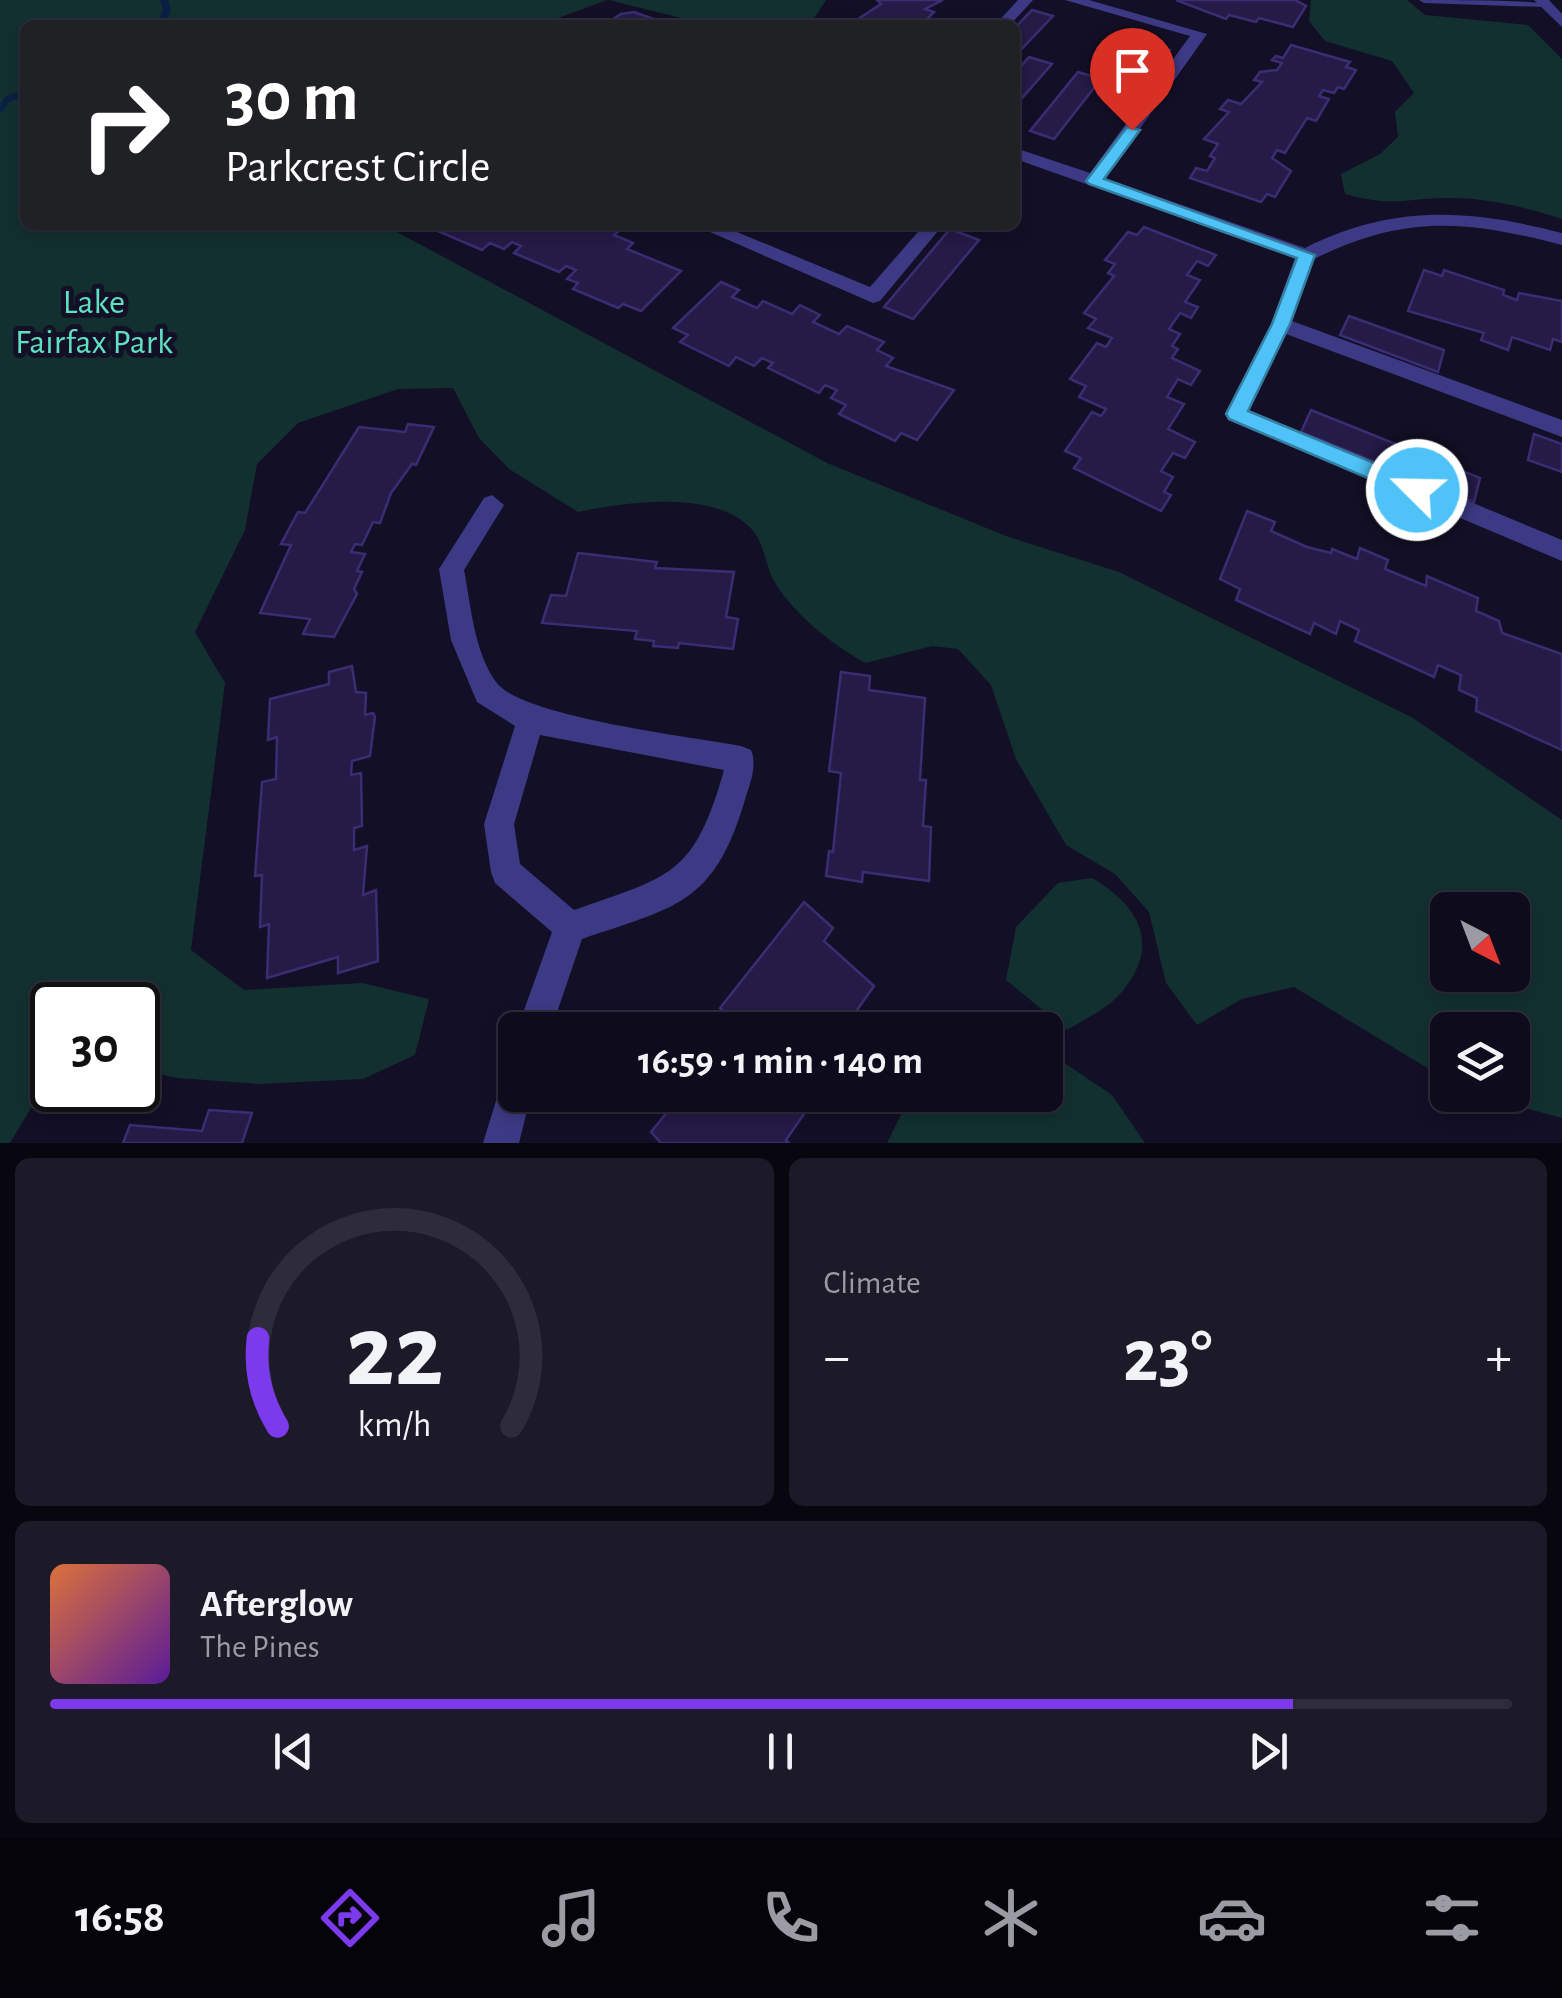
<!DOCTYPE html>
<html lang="en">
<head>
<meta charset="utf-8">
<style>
  :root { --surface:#0e0b1c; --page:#1c1929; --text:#f1f3f6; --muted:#9b9ba3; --line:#2e2b3b; --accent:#7c3aed }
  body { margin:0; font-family:"Alegreya Sans",sans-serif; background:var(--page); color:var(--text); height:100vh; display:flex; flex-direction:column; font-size:38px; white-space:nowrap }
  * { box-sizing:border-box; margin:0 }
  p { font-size:32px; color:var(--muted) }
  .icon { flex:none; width:55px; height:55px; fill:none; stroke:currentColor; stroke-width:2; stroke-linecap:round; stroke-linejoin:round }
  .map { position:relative; height:1143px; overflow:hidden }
  .details { display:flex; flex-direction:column; gap:15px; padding:15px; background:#08060f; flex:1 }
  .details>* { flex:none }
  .guide { position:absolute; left:20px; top:20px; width:1000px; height:210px; border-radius:15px; box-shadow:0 5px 15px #0003,0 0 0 2px var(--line); background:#202124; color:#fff; overflow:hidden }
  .needle { width:65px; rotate:138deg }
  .controls { position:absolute; left:1430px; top:892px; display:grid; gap:20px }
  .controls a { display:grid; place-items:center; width:100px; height:100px; border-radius:15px; background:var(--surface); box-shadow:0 5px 15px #0003,0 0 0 2px var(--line); font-size:50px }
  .speed { position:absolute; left:30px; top:982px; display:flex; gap:20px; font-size:50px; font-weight:700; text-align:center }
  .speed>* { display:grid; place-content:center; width:130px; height:130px; border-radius:50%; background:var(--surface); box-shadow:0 5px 15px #0003,0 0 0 2px var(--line); line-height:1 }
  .speed .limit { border:5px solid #111; border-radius:15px; background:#fff; color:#111 }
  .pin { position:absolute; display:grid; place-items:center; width:85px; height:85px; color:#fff; margin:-102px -42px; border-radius:50% 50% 50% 0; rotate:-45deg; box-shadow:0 0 10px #0007 }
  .pin .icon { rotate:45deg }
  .me { position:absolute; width:110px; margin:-55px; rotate:293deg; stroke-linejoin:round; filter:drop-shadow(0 0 8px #0008) }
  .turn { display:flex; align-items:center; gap:35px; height:210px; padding:0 40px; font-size:45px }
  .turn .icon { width:130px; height:130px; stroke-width:2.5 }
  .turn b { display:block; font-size:70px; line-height:85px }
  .big { font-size:75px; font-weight:700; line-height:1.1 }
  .details .widget { flex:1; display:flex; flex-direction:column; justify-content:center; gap:15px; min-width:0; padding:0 35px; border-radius:15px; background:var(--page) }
  .details .dial { align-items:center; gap:0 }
  .dial svg { height:260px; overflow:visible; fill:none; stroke:var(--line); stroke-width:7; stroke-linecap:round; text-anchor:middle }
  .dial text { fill:var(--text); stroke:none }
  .song { display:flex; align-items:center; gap:30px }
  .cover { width:120px; height:120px; border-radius:15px; background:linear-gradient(135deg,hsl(20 70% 55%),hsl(270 70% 35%)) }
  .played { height:10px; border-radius:5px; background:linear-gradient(90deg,var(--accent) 85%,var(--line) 85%) }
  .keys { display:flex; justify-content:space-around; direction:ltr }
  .heat { display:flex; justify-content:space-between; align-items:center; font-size:55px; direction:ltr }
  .details .tiles { flex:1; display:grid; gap:15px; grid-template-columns:1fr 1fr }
  .widget:last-child { grid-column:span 2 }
  .trip { position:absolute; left:498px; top:1012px; width:565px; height:100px; border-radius:15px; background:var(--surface); box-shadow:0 5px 15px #0003,0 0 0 2px var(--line); font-weight:700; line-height:100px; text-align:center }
  .tabs { display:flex; height:160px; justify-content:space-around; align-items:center; background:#06040b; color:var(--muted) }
  .tabs .icon { width:70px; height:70px }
  .tabs .active { color:var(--accent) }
  .tabs b { font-size:45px; color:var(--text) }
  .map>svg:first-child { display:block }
  .green { fill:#12302f; fill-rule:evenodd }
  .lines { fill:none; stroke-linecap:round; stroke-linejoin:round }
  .stream { fill:#0a1f44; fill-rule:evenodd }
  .building { fill:#241b47; stroke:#3b2d73; stroke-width:2.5 }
  .service { fill:#3d3a85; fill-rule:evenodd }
  .minor { fill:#3d3a85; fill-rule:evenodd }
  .route { fill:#4fc3f7; stroke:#337fa1; stroke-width:2.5 }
  .labels { text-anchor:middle; stroke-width:10; stroke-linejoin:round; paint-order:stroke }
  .park-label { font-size:35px; fill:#5fe0c0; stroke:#130f26 }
</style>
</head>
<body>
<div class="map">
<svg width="1562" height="1143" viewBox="0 0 1562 1143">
  <rect width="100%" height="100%" fill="#130f26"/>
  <g class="green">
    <path d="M0,0H607L539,25H25V225H384L827,463L1006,536L1119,572L1413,718L1562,820V1118L1476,1095H1512V1030H1448L1447,1080L1294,987L1242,999L1197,1025L1166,983L1149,912L1115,874L1066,845L1016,759L991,685L958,649L932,646L866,663C834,647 787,609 771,575C766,563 763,543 754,532C719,488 626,502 578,512L509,469L479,438L453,388L398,389L298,423L257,464L245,530L195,632L225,683L191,950L244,990L362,983L429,999L415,1055L363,1079L258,1084L178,1078L138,1070V1005H52V1084L31,1108L10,1143H0ZM1512,910V975H1448V910Z"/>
    <path d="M609,0H826L815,17L803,25H709Z"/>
    <path d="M1311,0H1407L1425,15L1528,25L1562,59V219C1526,207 1484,197 1446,198C1400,199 1393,207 1345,194L1341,174L1380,154L1398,137L1395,112L1414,93L1392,61L1325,41L1309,21Z"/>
    <path d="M1092,878C1140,906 1162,946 1120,994C1107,1009 1083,1020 1067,1030L1006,980L1016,927L1058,883Z"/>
    <path d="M1045,1050L1112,1095L1145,1143H887L911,1095H1045Z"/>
  </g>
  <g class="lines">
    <g class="stream">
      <path d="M160,0H168L171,10L166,25H158L163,10Z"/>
      <path d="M25,90V96L9,102L3,111L0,112C0,95 10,95 25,90Z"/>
    </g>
  </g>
  <g class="building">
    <path d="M877,0H943L925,9L934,12L927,19L935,21L931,25H849L881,4Z"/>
    <path d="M1176,0H1295L1306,6L1293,27L1259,18L1256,22L1229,15L1226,19Z"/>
    <path d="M1032,10L1053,16L1015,56V28Z"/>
    <path d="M634,12L664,23L604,25L621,14Z"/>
    <path d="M1146,43L1170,50L1129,105L1104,98Z"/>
    <path d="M1291,45L1350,62L1346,67L1356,70L1344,89L1338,87L1334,93L1323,90L1319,96L1329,99L1316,121L1307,118L1285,153L1277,150L1272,158L1291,171L1275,197L1267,194L1261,202L1190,178L1196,168L1207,171L1215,158L1210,156L1218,144L1204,139L1229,112L1220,109L1228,100L1241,104L1262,82L1254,80L1260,72L1277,70L1282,63L1272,60L1276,56L1283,58Z"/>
    <path d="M1029,57L1052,64L1015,106V73Z"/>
    <path d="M1078,72L1101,79L1054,139L1030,131Z"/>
    <path d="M449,225H572L582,231L588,225H614L622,228L614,235L633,243L627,249L681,271L641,311L623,304L618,308L573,289L578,283L567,279L576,270L566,266L559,272L514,253L521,246L512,242L504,249L490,243L482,250L440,232Z"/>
    <path d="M1144,227L1216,255L1208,266L1197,261L1187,275L1200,280L1185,302L1198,307L1191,318L1180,313L1169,329L1180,334L1172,346L1178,349L1172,358L1200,371L1191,385L1178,379L1167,397L1184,404L1168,429L1195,442L1185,458L1173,453L1161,471L1173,477L1164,492L1171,495L1161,511L1074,468L1081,458L1065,451L1092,412L1101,416L1106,409L1079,397L1086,386L1070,379L1097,343L1106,347L1112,338L1088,328L1096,319L1084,313L1114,276L1108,273L1115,264L1105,260L1128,232L1137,235Z"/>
    <path d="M950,229L979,240L913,319L884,307Z"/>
    <path d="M1424,270L1442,276L1444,270L1504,290L1503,295L1517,300L1519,293L1562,301V342L1553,339L1550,350L1512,337L1508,350L1481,340L1484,333L1408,311Z"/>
    <path d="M721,282L739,290L732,297L757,308L763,301L792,314L800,305L820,315L813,322L839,334L847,326L884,342L877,350L893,358L886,366L954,390L917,440L901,433L895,441L839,414L846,405L831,398L837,390L825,385L819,393L768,368L773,363L762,358L754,366L736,357L729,366L680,342L688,335L673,328Z"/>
    <path d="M1349,316L1444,350L1438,372L1340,335Z"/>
    <path d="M1311,410L1480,478L1474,502L1301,432Z"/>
    <path d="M408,424L434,427L416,465L412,464L391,493L380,523L373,522L362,545L355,544L351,552L365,554L357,571L362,572L354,589L357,594L334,637L303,634L310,619L260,613L291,545L281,544L298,512L305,513L359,427L405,432Z"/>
    <path d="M1534,434L1562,444V472L1528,460Z"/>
    <path d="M1247,511L1275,522L1271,531L1307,547L1331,553L1332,549L1357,559L1360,548L1388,560L1385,569L1426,586L1427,576L1478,598L1476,611L1499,621L1502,633L1562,654V750L1476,711L1477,698L1459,690L1461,675L1438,665L1434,677L1355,641L1359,630L1340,621L1336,634L1314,623L1310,634L1236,600L1240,589L1220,579Z"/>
    <path d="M578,553L657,562L655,568L734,572L726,617L738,619L733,649L679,643L678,648L653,646L654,641L635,639L637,631L542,623L551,595L566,596Z"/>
    <path d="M352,666L356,692L366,693L365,715L373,713L375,717L370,756L352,761L351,775L361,773L362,826L354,828V850L367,846L363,895L376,890L378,961L338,973V957L267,978L269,924L260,927L262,875L255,876L262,782L276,779L277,737L268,740L270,699L329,684V672Z"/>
    <path d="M841,672L870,676L869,690L925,698L920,780H926L923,826L931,827L929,881L863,872L862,882L826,876L829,851L833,852L841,773L829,771Z"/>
    <path d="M804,902L833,928L824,941L874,986L843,1030H721L731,1018L720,1008Z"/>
    <path d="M681,1095H817L786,1140L789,1143H661L651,1132Z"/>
    <path d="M209,1110L252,1113L242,1143H123L130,1125L202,1131Z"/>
  </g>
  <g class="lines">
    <path class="service" d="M1419,0C1449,0 1525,0 1549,4L1544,7L1424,3Z"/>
    <g class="minor">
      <path d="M1018,0H1033L1010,25H995Z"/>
      <path d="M1065,0H1089L1207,34L1105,178L1305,248C1393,204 1469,209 1562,233V245C1466,220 1405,214 1314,259L1292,321L1562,420V437L1286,334L1249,410L1562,540V561L1228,420L1225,414L1271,324L1295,258L1015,159V148L1090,173L1190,36Z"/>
      <path d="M1534,0H1549L1562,14V27Z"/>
      <path d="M694,225H720L870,287L924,225H943L880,301L873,303Z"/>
      <path d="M492,495L504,505L464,570C471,606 474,651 496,682C521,717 693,737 741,746L751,750C758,766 749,786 744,803C713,905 675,907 582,939L551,1030H517L552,932L495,883L491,872L484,824L515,726L477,702L451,640L439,569L484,498ZM540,735L724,770C694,876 671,876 574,910L520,864L514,824Z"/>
      <path d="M515,1073V1095H531L519,1143H483L503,1078Z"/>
    </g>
  </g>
  <path class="route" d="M1127,127L1140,130L1104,179L1315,255L1290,324L1248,411L1425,484V496H1410L1229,419L1226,414L1272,324L1297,258L1089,184L1086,181Z"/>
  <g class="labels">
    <g class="park-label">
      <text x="94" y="313">Lake<tspan x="94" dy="40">Fairfax Park</tspan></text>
    </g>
  </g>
</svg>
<div class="controls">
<a><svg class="needle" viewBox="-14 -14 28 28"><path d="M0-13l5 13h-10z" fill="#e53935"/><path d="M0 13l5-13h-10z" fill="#9b9ba3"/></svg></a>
<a><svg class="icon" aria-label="layers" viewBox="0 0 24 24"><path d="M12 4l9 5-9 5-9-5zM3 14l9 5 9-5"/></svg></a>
</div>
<div class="speed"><div class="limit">30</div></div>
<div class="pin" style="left:1132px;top:130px;background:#d93025"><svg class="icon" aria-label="arrive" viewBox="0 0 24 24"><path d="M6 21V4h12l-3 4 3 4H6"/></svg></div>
<svg class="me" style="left:1417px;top:490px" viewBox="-20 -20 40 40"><circle r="17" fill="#4fc3f7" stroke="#fff" stroke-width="3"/><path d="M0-11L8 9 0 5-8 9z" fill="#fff"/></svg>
<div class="trip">16:59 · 1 min · 140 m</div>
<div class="guide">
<div class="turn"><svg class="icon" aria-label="right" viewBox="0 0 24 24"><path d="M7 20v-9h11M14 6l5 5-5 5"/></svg><div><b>30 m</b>Parkcrest Circle</div></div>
</div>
</div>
<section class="details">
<div class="tiles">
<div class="widget dial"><svg viewBox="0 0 100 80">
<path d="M14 69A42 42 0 1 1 86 69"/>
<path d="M14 69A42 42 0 0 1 8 42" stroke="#7c3aed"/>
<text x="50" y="56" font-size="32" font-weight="700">22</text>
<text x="50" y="72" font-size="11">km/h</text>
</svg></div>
<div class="widget"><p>Climate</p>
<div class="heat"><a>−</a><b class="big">23°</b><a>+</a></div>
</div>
<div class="widget">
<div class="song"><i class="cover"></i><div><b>Afterglow</b><p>The Pines</p></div></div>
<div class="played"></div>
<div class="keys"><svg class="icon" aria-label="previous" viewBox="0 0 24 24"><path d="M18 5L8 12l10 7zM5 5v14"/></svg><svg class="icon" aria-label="pause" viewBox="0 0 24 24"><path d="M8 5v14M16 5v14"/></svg><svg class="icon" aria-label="next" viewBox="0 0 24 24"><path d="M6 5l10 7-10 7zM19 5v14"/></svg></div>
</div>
</div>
</section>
<nav class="tabs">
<b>16:58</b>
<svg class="icon active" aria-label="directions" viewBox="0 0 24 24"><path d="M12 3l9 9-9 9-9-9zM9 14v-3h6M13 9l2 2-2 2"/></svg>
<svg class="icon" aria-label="music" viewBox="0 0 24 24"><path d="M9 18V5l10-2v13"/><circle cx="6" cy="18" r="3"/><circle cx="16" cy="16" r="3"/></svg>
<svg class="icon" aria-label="phone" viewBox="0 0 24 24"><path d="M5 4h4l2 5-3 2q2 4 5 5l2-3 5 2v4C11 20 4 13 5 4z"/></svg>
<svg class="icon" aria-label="climate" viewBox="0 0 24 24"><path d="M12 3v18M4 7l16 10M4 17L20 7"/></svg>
<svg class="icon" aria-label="car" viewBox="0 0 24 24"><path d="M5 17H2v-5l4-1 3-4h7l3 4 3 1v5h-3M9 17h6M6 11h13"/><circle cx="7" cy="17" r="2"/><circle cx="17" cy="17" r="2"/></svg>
<svg class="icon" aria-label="filters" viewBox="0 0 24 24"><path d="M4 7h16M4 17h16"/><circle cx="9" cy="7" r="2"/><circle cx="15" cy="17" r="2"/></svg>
</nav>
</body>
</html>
